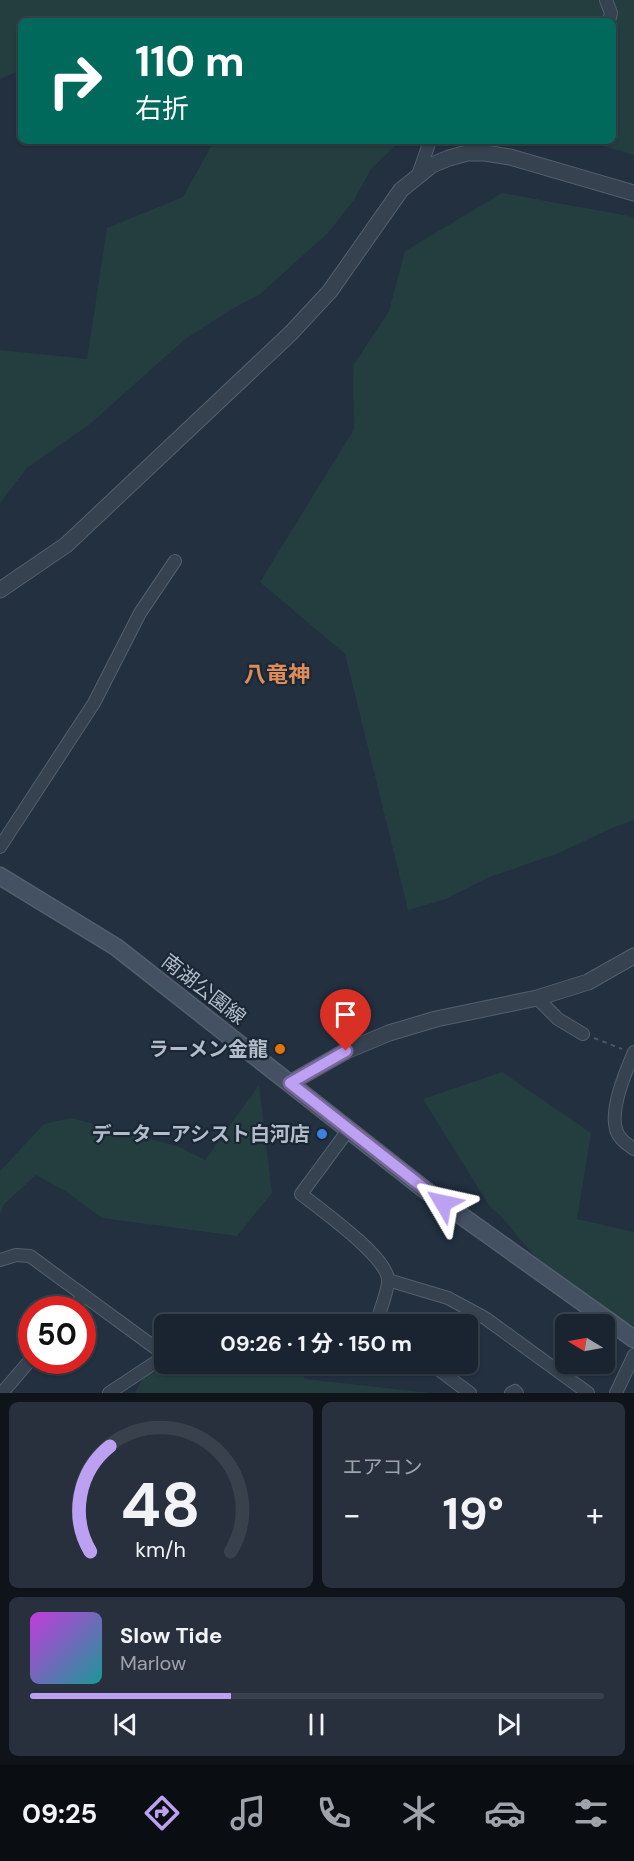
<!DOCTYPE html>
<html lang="ja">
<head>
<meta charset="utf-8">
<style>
  :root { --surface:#1a2430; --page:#27303c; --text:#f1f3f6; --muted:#9fa4ab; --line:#38414c; --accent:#bca0f2 }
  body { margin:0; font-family:"DM Sans","Noto Sans JP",sans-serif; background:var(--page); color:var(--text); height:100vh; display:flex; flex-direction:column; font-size:22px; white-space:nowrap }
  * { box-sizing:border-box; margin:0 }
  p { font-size:20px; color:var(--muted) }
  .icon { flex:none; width:33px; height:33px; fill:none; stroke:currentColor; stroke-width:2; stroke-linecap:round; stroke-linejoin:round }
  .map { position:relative; height:1393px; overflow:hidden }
  .panel { display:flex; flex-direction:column; gap:9px; padding:9px; background:#0e141a; flex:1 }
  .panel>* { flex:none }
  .hud { position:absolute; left:18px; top:18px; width:598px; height:126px; border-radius:9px; box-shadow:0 2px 4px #0004,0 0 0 2px var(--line); background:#00695c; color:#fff; overflow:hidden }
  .needle { width:39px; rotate:280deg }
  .fabs { position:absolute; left:555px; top:1314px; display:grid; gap:12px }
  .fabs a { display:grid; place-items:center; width:60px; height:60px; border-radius:9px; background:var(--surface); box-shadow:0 2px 4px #0004,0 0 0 2px var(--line); font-size:30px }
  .speed { position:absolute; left:18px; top:1296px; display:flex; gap:12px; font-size:30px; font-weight:700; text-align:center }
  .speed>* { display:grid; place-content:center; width:78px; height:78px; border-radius:50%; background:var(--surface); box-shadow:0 2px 4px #0004,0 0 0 2px var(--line); line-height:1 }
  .speed .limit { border:9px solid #d22; background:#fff; color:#111 }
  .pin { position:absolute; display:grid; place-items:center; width:51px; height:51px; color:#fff; margin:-62px -26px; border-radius:50% 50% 50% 0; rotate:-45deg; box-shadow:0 0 6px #0007 }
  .pin .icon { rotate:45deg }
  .me { position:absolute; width:66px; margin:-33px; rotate:306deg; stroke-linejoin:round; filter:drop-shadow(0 0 4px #0008) }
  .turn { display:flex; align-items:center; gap:21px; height:126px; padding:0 18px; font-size:27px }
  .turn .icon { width:78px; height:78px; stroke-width:2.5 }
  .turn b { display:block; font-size:42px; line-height:51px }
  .big { font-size:45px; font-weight:700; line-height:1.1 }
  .panel .tile { flex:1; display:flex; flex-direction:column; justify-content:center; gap:9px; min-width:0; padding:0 21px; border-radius:9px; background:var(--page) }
  .panel .dial { align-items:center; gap:0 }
  .dial svg { height:156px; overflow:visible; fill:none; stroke:var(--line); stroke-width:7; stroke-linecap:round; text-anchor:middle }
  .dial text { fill:var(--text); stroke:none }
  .song { display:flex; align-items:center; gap:18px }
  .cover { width:72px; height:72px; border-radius:9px; background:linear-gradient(135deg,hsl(290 70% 55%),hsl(180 70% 35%)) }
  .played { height:6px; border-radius:3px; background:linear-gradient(90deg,var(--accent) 35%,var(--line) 35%) }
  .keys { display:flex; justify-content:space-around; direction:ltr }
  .heat { display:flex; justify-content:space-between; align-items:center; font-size:33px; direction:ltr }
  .panel .tiles { flex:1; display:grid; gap:9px; grid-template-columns:1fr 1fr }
  .tile:last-child { grid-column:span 2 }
  .trip { position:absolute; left:154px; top:1314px; width:324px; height:60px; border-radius:9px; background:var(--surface); box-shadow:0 2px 4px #0004,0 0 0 2px var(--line); font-weight:700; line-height:60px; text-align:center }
  .dock { display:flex; height:96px; justify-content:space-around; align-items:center; background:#0a0e13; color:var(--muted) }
  .dock .icon { width:42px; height:42px }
  .dock .current { color:var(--accent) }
  .dock b { font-size:27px; color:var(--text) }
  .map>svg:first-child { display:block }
  .green { fill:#243e40 }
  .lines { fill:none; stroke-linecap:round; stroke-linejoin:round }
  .minor-casing { stroke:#545f6d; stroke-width:14 }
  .tertiary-casing { stroke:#545f6d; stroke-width:17 }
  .secondary-casing { stroke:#545f6d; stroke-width:19 }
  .path { stroke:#425b5d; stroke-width:2; stroke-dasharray:4.5 4.5; stroke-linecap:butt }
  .minor { stroke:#36424f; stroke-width:12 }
  .tertiary { stroke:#36424f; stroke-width:15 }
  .secondary { stroke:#445163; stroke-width:16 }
  .route-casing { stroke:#7a689d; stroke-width:15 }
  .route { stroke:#bca0f2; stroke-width:10 }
  .food-dot { fill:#e8710a; stroke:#1b2734; stroke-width:2 }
  .shop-dot { fill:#3f7fe0; stroke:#1b2734; stroke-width:2 }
  .labels { text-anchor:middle; stroke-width:4.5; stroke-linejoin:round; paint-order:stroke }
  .street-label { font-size:20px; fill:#b2bcca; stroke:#1b2734 }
  .poi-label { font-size:20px; font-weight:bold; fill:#b2bcca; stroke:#1b2734; text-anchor:end }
  .quarter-label { font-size:22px; font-weight:bold; fill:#de8d5a; stroke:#1b2734 }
</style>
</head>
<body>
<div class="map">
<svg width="634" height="1393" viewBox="0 0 634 1393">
  <rect width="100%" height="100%" fill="#223040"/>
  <g class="green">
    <path d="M0,0H634V155L586,141H614V21H161L154,16L142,21H21V70L0,79Z"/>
    <path d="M214,141H400L371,169L354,200L328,233L259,295L232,309L184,340L90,424L27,468L0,503V350L87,359L107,228L183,197Z"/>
    <path d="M502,193L634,217V820L614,827L559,853L487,878L446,899L408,910L345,654L260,582L354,429L353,366L389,311L405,251Z"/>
    <path d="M502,1072L591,1133L577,1219L634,1232V1325L596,1311L563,1290L500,1215L490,1207L423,1099Z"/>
    <path d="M259,1085L272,1193L237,1236L102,1218L67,1192L36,1175L4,1204L0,1214V1171L44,1124L71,1118L180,1147L205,1160Z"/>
    <path d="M173,1364H299L305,1379L430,1393H135L143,1378Z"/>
  </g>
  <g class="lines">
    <defs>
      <g id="minor">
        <path d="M606,0L611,13L609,21"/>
        <path d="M418,175L430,141"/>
        <path d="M0,847L94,703L140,613L175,561"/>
        <path d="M537,998L558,1019L583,1034"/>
        <path d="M634,1052C626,1071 610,1108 616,1129C618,1138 626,1144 634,1149"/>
        <path d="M349,1129L301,1194C321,1210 385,1255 388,1279C389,1289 379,1313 376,1324"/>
        <path d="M0,1260L16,1255L30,1256L165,1355"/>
        <path d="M388,1280L448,1298L485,1318L588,1393"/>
        <path d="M72,1310L83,1296"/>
        <path d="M253,1324L289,1320L311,1324"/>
        <path d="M431,1364L470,1393"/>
        <path d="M2,1393L32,1358"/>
        <path d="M109,1393L165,1356"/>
        <path d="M511,1393L515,1391L517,1393"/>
        <path d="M616,1393L634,1355"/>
      </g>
      <g id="tertiary">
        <path d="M0,590L66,545L291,333L330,291L401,190L432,165L449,158L467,153H485L510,157L634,193"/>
        <path d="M290,1083L346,1051L389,1033L436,1019L537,998L588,982L634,956"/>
      </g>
      <path id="secondary" d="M0,876L116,947L424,1189L634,1339"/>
    </defs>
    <use href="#minor" class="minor-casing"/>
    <use href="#tertiary" class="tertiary-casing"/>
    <use href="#secondary" class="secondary-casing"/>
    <path class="path" d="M594,1038L622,1049"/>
    <use href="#minor" class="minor"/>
    <use href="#tertiary" class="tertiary"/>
    <use href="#secondary" class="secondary"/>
  </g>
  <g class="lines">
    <defs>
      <path id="route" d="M346,1051L290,1083L443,1203"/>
    </defs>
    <use href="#route" class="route-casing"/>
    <use href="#route" class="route"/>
  </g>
  <circle class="food-dot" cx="280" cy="1049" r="6"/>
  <circle class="shop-dot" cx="322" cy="1134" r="6"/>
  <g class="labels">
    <g class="street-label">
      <text transform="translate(204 989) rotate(38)" y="7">南湖公園線</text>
    </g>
    <g class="poi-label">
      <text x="268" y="1056">ラーメン金龍</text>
      <text x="310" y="1141">データーアシスト白河店</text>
    </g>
    <g class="quarter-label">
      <text x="277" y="682">八竜神</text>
    </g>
  </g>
</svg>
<div class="fabs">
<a><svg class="needle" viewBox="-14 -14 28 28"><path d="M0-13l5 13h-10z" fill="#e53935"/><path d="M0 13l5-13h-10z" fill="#9fa4ab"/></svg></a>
</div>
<div class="speed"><div class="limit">50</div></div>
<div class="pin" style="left:346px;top:1051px;background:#d93025"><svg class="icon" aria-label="arrive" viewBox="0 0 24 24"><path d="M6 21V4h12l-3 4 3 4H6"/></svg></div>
<svg class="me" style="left:443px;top:1203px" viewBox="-20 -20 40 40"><path d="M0-17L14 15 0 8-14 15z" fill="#bca0f2" stroke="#fff" stroke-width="4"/></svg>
<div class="trip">09:26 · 1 分 · 150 m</div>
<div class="hud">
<div class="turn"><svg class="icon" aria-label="right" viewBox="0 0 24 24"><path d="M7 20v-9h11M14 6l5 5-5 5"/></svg><div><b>110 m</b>右折</div></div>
</div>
</div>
<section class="panel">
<div class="tiles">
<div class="tile dial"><svg viewBox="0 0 100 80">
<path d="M14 69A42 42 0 1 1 86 69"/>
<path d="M14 69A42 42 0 0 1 24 15" stroke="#bca0f2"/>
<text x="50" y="56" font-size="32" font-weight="700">48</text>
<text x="50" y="72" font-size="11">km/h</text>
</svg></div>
<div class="tile"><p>エアコン</p>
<div class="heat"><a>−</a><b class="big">19°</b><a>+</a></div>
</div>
<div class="tile">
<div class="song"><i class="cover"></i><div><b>Slow Tide</b><p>Marlow</p></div></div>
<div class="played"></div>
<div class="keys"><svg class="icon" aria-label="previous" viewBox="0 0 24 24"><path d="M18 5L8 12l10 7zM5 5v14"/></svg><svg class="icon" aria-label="pause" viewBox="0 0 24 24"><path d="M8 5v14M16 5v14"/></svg><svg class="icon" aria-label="next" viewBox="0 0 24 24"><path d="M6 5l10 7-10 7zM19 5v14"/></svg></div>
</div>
</div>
</section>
<nav class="dock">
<b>09:25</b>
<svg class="icon current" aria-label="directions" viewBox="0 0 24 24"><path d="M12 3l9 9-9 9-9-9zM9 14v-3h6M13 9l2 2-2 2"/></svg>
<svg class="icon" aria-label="music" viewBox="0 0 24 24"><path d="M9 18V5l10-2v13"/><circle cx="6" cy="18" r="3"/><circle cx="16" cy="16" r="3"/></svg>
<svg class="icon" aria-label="phone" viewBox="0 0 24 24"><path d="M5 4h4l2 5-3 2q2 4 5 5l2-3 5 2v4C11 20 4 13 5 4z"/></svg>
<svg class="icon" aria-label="climate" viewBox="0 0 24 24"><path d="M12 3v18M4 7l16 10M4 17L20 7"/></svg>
<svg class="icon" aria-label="car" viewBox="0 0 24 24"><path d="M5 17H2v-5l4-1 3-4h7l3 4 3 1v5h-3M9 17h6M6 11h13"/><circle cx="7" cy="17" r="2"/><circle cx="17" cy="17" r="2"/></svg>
<svg class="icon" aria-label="filters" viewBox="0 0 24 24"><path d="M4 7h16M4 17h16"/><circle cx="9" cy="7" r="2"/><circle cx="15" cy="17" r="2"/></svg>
</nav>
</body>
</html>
